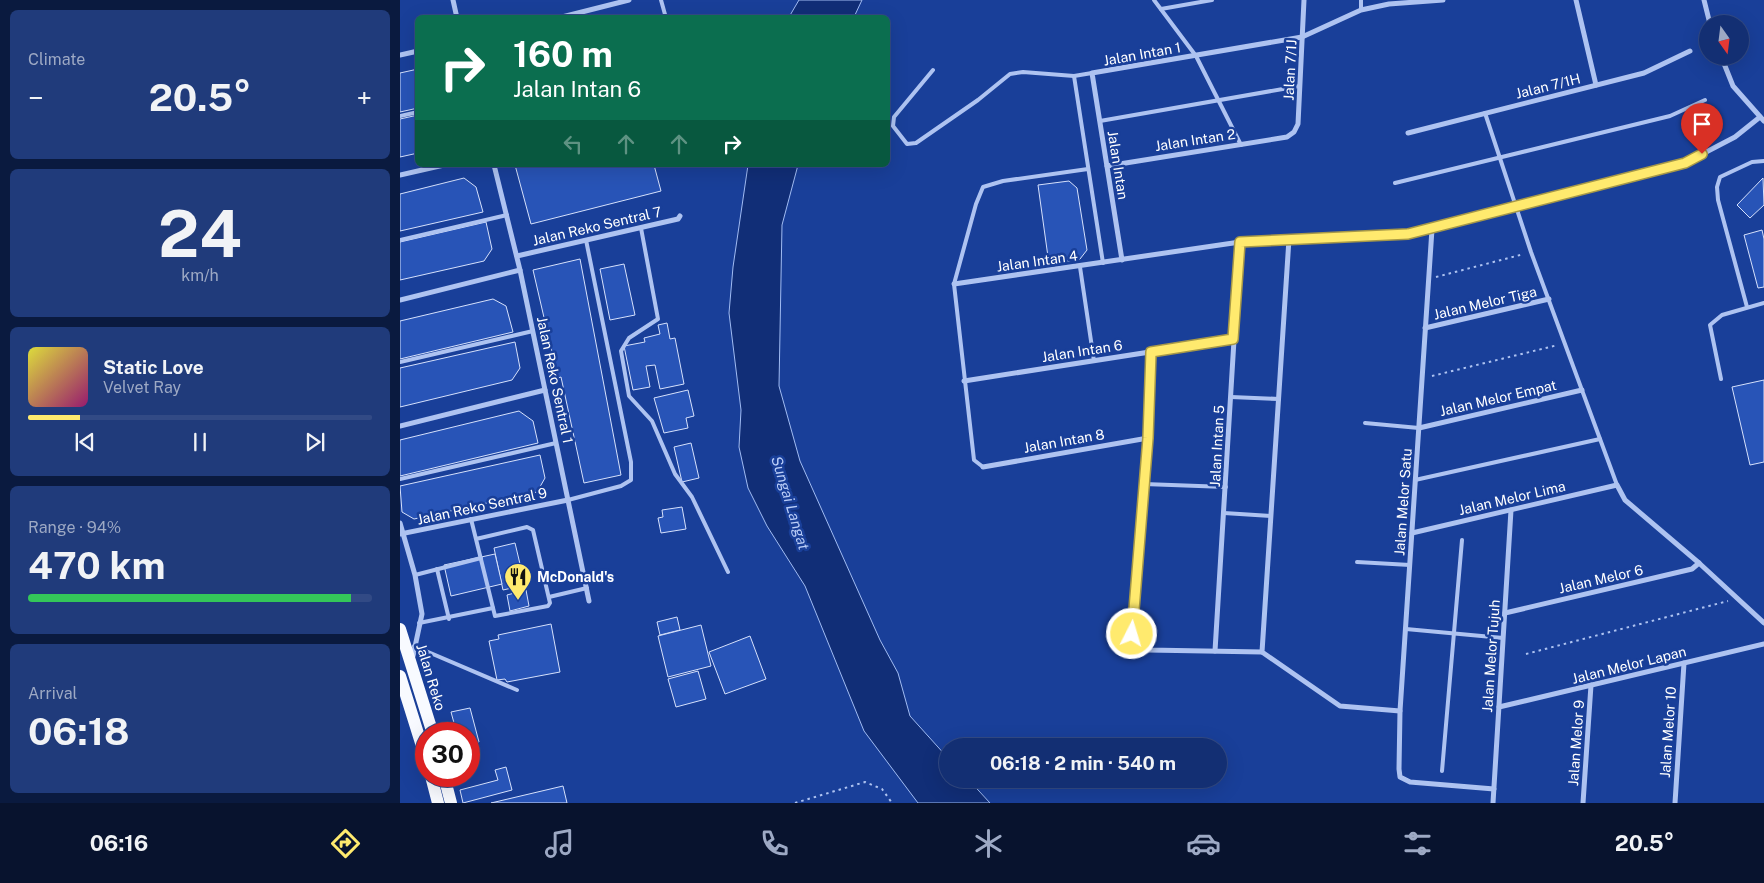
<!DOCTYPE html>
<html lang="en">
<head>
<meta charset="utf-8">
<style>
  :root { --surface:#132f73; --page:#203b7b; --text:#f1f3f6; --muted:#9da9c4; --line:#324a85; --accent:#ffea6e }
  body { margin:0; font-family:"Public Sans",sans-serif; background:var(--page); color:var(--text); height:100vh; display:flex; flex-direction:column; font-size:19px; white-space:nowrap }
  * { box-sizing:border-box; margin:0 }
  p { font-size:16px; color:var(--muted) }
  .icon { flex:none; width:28px; height:28px; fill:none; stroke:currentColor; stroke-width:2; stroke-linecap:round; stroke-linejoin:round }
  .map { position:relative; flex:1; overflow:hidden }
  .details { display:flex; flex-direction:column; gap:10px; padding:10px; background:#0a1a3f; width:400px }
  .details>* { flex:none }
  .guide { position:absolute; left:15px; top:15px; width:475px; height:152px; border-radius:8px; box-shadow:0 5px 20px #0002,0 0 0 1px var(--line); background:#0b6e4f; color:#fff; overflow:hidden }
  .needle { width:32px; rotate:166deg }
  .buttons { position:absolute; left:1299px; top:15px; display:grid; gap:10px }
  .buttons a { display:grid; place-items:center; width:50px; height:50px; border-radius:50%; background:var(--surface); box-shadow:0 5px 20px #0002,0 0 0 1px var(--line); font-size:25px }
  .speed { position:absolute; left:15px; top:722px; display:flex; gap:10px; font-size:25px; font-weight:700; text-align:center }
  .speed>* { display:grid; place-content:center; width:65px; height:65px; border-radius:50%; background:var(--surface); box-shadow:0 5px 20px #0002,0 0 0 1px var(--line); line-height:1 }
  .speed .limit { border:8px solid #d22; background:#fff; color:#111 }
  .pin { position:absolute; display:grid; place-items:center; width:42px; height:42px; color:#fff; margin:-51px -21px; border-radius:50% 50% 50% 0; rotate:-45deg; box-shadow:0 0 5px #0007 }
  .pin .icon { rotate:45deg }
  .me { position:absolute; width:55px; margin:-28px; rotate:5deg; stroke-linejoin:round; filter:drop-shadow(0 0 4px #0008) }
  .turn { display:flex; align-items:center; gap:18px; height:105px; padding:0 15px; font-size:22px }
  .turn .icon { width:65px; height:65px; stroke-width:2.5 }
  .turn b { display:block; font-size:35px; line-height:42px }
  .lanes { display:flex; align-items:center; height:48px; padding:0 15px; background:#0003; justify-content:center; gap:25px; direction:ltr }
  .lanes .off { opacity:.35 }
  .big { font-size:38px; font-weight:700; line-height:1.1 }
  .details .card { flex:1; display:flex; flex-direction:column; justify-content:center; gap:8px; min-width:0; padding:0 18px; border-radius:8px; background:var(--page) }
  .details .dial { align-items:center; gap:0 }
  .dial b { font-size:65px; line-height:1 }
  .song { display:flex; align-items:center; gap:15px }
  .cover { width:60px; height:60px; border-radius:8px; background:linear-gradient(135deg,hsl(60 70% 55%),hsl(320 70% 35%)) }
  .played { height:5px; border-radius:2px; background:linear-gradient(90deg,var(--accent) 15%,var(--line) 15%) }
  .keys { display:flex; justify-content:space-around; direction:ltr }
  .heat { display:flex; justify-content:space-between; align-items:center; font-size:28px; direction:ltr }
  .charge { height:8px; border-radius:4px; background:linear-gradient(90deg,#34c759 94%,var(--line) 0) }
  .trip { position:absolute; left:539px; top:738px; width:288px; height:50px; border-radius:25px; background:var(--surface); box-shadow:0 5px 20px #0002,0 0 0 1px var(--line); font-weight:700; line-height:50px; text-align:center }
  .tabs { display:flex; height:80px; justify-content:space-around; align-items:center; background:#08132e; color:var(--muted) }
  .tabs .icon { width:35px; height:35px }
  .tabs .current { color:var(--accent) }
  .tabs b { font-size:22px; color:var(--text) }
  main { display:flex; flex:1; min-height:0 }
  .map>svg:first-child { display:block }
  .water { fill:#112e77; stroke:#a1bcf3 }
  .building { fill:#2854b7; stroke:#d6e1fc }
  .lines { fill:none; stroke-linecap:round; stroke-linejoin:round }
  .path { stroke:#aec3f1; stroke-width:2; stroke-dasharray:2.5 4; stroke-linecap:butt }
  .service { stroke:#aec3f1; stroke-width:4 }
  .minor { stroke:#aec3f1; stroke-width:5 }
  .primary { stroke:#f8faff; stroke-width:12 }
  .route-casing { stroke:#a69848; stroke-width:12 }
  .route { stroke:#ffea6e; stroke-width:9 }
  .labels { text-anchor:middle; stroke-width:5; stroke-linejoin:round; paint-order:stroke }
  .street-label { font-size:14px; fill:#fff; stroke:#193f99 }
  .poi-label { font-size:14px; font-weight:bold; fill:#fff; stroke:#193f99; text-anchor:start }
  .water-label { font-size:15px; font-style:italic; fill:#bbcef8; stroke:#193f99 }
</style>
</head>
<body>
<main>
<section class="details">
<div class="card"><p>Climate</p>
<div class="heat"><a>−</a><b class="big">20.5°</b><a>+</a></div>
</div>
<div class="card dial"><b>24</b><p>km/h</p></div>
<div class="card">
<div class="song"><i class="cover"></i><div><b>Static Love</b><p>Velvet Ray</p></div></div>
<div class="played"></div>
<div class="keys"><svg class="icon" aria-label="previous" viewBox="0 0 24 24"><path d="M18 5L8 12l10 7zM5 5v14"/></svg><svg class="icon" aria-label="pause" viewBox="0 0 24 24"><path d="M8 5v14M16 5v14"/></svg><svg class="icon" aria-label="next" viewBox="0 0 24 24"><path d="M6 5l10 7-10 7zM19 5v14"/></svg></div>
</div>
<div class="card"><p>Range · 94%</p><b class="big">470 km</b><div class="charge"></div></div>
<div class="card"><p>Arrival</p><b class="big">06:18</b></div>
</section>
<div class="map">
<svg width="1364" height="803" viewBox="0 0 1364 803">
  <rect width="100%" height="100%" fill="#193f99"/>
  <g class="water">
    <path d="M399,0H462L454,17H389Z"/>
    <path d="M348,165H398L382,225L379,386L400,461L480,640L498,673L510,716L547,757L548,779H568L590,803H518L464,731L405,586L367,526L348,488L339,447L341,410L329,313L333,267Z"/>
  </g>
  <g class="building">
    <path d="M18,69V108L0,112V73Z"/>
    <path d="M18,115V153L0,157V119Z"/>
    <path d="M115,165H254L261,191L131,224Z"/>
    <path d="M64,178L76,187L83,212L0,231V194Z"/>
    <path d="M1363,178L1364,205L1350,218L1337,205Z"/>
    <path d="M669,181L677,188L687,250L680,259L649,264L638,185Z"/>
    <path d="M86,222L92,249L84,261L0,280V242Z"/>
    <path d="M1362,230L1364,239V287L1358,288L1344,235Z"/>
    <path d="M180,259L221,475L184,483L161,377L158,378L133,270Z"/>
    <path d="M224,264L235,315L210,320L200,269Z"/>
    <path d="M93,299L106,306L113,332L0,359V321Z"/>
    <path d="M267,323L270,339L275,338L284,384L260,389L255,365L246,366L250,387L233,390L224,346L245,342L244,338L260,334L258,325Z"/>
    <path d="M115,342L120,368L112,380L0,407V368Z"/>
    <path d="M1364,380V462L1350,465L1332,387Z"/>
    <path d="M288,390L294,416L286,418L288,428L264,433L254,398Z"/>
    <path d="M119,411L133,421L138,443L0,476V440Z"/>
    <path d="M291,443L299,478L282,482L274,447Z"/>
    <path d="M140,455L145,478L137,492L14,519L2,512L0,486Z"/>
    <path d="M282,507L286,529L261,533L258,518L263,517L262,510Z"/>
    <path d="M115,543L125,585L103,590L94,548Z"/>
    <path d="M95,554L102,584L51,596L44,565Z"/>
    <path d="M126,590L129,606L110,611L107,595Z"/>
    <path d="M277,617L280,630L260,635L257,622Z"/>
    <path d="M151,624L160,672L107,682L105,679L97,680L89,641L99,639L98,635Z"/>
    <path d="M301,625L311,666L268,677L258,636Z"/>
    <path d="M350,636L366,679L325,694L309,652Z"/>
    <path d="M298,671L306,699L276,707L268,679Z"/>
    <path d="M70,708L79,742L69,745V734H57L51,712Z"/>
    <path d="M106,767L112,790L63,803L60,790L98,780L95,770Z"/>
    <path d="M163,786L167,803H91Z"/>
  </g>
  <g class="lines">
    <g class="path">
      <path d="M1036,277L1124,254"/>
      <path d="M1032,376L1158,345"/>
      <path d="M1126,654L1328,601"/>
      <path d="M395,803L465,782L482,789L492,803"/>
    </g>
    <g class="service">
      <path d="M261,0L266,18"/>
      <path d="M754,0L796,56L841,145"/>
      <path d="M961,0V10"/>
      <path d="M761,9L812,0"/>
      <path d="M533,70L494,117L493,126L507,144L516,143L578,100L610,74L623,72L674,76L692,73"/>
      <path d="M674,76L703,263"/>
      <path d="M1085,113L1131,252L1217,485"/>
      <path d="M0,116L18,112"/>
      <path d="M700,121L900,86"/>
      <path d="M995,183L1270,116L1305,100"/>
      <path d="M241,228L258,319L229,338L221,351L229,396L252,421L275,474L292,497L328,572"/>
      <path d="M0,240L107,215"/>
      <path d="M680,267L694,361"/>
      <path d="M1347,307L1318,200L1317,187L1320,177L1352,162L1364,161"/>
      <path d="M0,362L133,331"/>
      <path d="M1321,379L1310,325L1322,315L1364,303"/>
      <path d="M831,397L879,399"/>
      <path d="M965,423L1019,428"/>
      <path d="M583,467L574,460L554,284L576,204L583,187L603,181L688,169"/>
      <path d="M0,479L156,443"/>
      <path d="M1015,480L1200,439"/>
      <path d="M744,484L826,487"/>
      <path d="M168,500L221,486L231,480V462L186,240"/>
      <path d="M824,513L871,516"/>
      <path d="M71,519L95,616L148,606L150,603L133,530L127,527L76,539"/>
      <path d="M957,562L1010,565"/>
      <path d="M37,569L49,619"/>
      <path d="M15,575L81,558"/>
      <path d="M149,597L187,588"/>
      <path d="M19,623L93,608"/>
      <path d="M1006,629L1103,638"/>
      <path d="M14,646L117,690"/>
      <path d="M1042,771L1062,540"/>
    </g>
    <g class="minor">
      <path d="M53,0L57,18"/>
      <path d="M1176,0L1196,85"/>
      <path d="M1304,0L1310,24"/>
      <path d="M158,18L229,0"/>
      <path d="M0,55L18,51"/>
      <path d="M1321,56L1333,86L1364,121"/>
      <path d="M1008,133L1244,73L1290,51"/>
      <path d="M94,165L120,270L189,601"/>
      <path d="M707,166L887,137L894,132L898,124L904,0"/>
      <path d="M0,175L44,165"/>
      <path d="M1032,229L1000,711L999,769L1000,777L1010,782L1094,789"/>
      <path d="M889,239L862,652L940,706L1000,711"/>
      <path d="M117,256L278,219L280,216"/>
      <path d="M722,260L692,73L902,37L961,10L989,4L1043,0"/>
      <path d="M554,284L840,242L985,236L1032,229L1285,163L1335,137L1360,117"/>
      <path d="M0,300L120,270"/>
      <path d="M1025,328L1149,299"/>
      <path d="M751,352L748,438L732,634L737,642L748,650L862,652"/>
      <path d="M564,381L833,339"/>
      <path d="M0,426L145,390"/>
      <path d="M1019,428L1182,390"/>
      <path d="M583,467L748,438"/>
      <path d="M0,523L15,575L22,614L13,656"/>
      <path d="M1012,533L1217,485L1225,500L1299,563L1364,623"/>
      <path d="M0,534L168,500"/>
      <path d="M1105,613L1292,569L1299,563"/>
      <path d="M815,651L840,242"/>
      <path d="M1099,707L1364,644"/>
      <path d="M1093,803L1111,510"/>
      <path d="M1183,803L1191,685"/>
      <path d="M1275,803L1284,663"/>
    </g>
    <g class="primary">
      <path d="M0,629L33,734"/>
      <path d="M0,676L26,759"/>
      <path d="M31,776L38,803"/>
      <path d="M44,776L51,803"/>
    </g>
  </g>
  <g class="lines">
    <defs>
      <path id="route" d="M732,634L748,438L751,352L833,339L840,242L1008,234L1285,163L1302,154"/>
    </defs>
    <use href="#route" class="route-casing"/>
    <use href="#route" class="route"/>
  </g>
  <defs>
    <symbol id="restaurant-pin" viewBox="-11 -11 22 30"><path d="M0 17L-7.5 6A9.5 9.5 0 1 1 7.5 6Z" fill="#ffea6e" stroke="#193f99"/><path d="M-5-6h1v4h1v-4h1v4h1v-4h1v5L-1.5 .5V6h-2V.5L-5-1ZM5-6V6H3V1.5H1.5Q1.5-4 5-6Z" fill="#111"/></symbol>
  </defs>
  <g fill-rule="evenodd">
    <use href="#restaurant-pin" x="102" y="561" width="32" height="43"/>
  </g>
  <g class="labels">
    <g class="street-label">
      <text transform="translate(742 54) rotate(-10)" y="5">Jalan Intan 1</text>
      <text transform="translate(890 70) rotate(-87)" y="5">Jalan 7/1J</text>
      <text transform="translate(1148 86) rotate(-14)" y="5">Jalan 7/1H</text>
      <text transform="translate(795 140) rotate(-9)" y="5">Jalan Intan 2</text>
      <text transform="translate(718 165) rotate(81)" y="5">Jalan Intan</text>
      <text transform="translate(197 226) rotate(-13)" y="5">Jalan Reko Sentral 7</text>
      <text transform="translate(637 261) rotate(-8)" y="5">Jalan Intan 4</text>
      <text transform="translate(1085 303) rotate(-13)" y="5">Jalan Melor Tiga</text>
      <text transform="translate(682 351) rotate(-9)" y="5">Jalan Intan 6</text>
      <text transform="translate(155 380) rotate(78)" y="5">Jalan Reko Sentral 1</text>
      <text transform="translate(1098 398) rotate(-13)" y="5">Jalan Melor Empat</text>
      <text transform="translate(664 441) rotate(-10)" y="5">Jalan Intan 8</text>
      <text transform="translate(817 446) rotate(-87)" y="5">Jalan Intan 5</text>
      <text transform="translate(1112 498) rotate(-13)" y="5">Jalan Melor Lima</text>
      <text transform="translate(1003 502) rotate(-86)" y="5">Jalan Melor Satu</text>
      <text transform="translate(82 506) rotate(-12)" y="5">Jalan Reko Sentral 9</text>
      <text transform="translate(1201 579) rotate(-13)" y="5">Jalan Melor 6</text>
      <text transform="translate(1091 656) rotate(-86)" y="5">Jalan Melor Tujuh</text>
      <text transform="translate(1229 665) rotate(-14)" y="5">Jalan Melor Lapan</text>
      <text transform="translate(31 677) rotate(73)" y="5">Jalan Reko</text>
      <text transform="translate(1268 732) rotate(-86)" y="5">Jalan Melor 10</text>
      <text transform="translate(1176 743) rotate(-86)" y="5">Jalan Melor 9</text>
    </g>
    <g class="poi-label">
      <text x="137" y="582">McDonald's</text>
    </g>
    <g class="water-label">
      <text transform="translate(390 503) rotate(73)" y="5">Sungai Langat</text>
    </g>
  </g>
</svg>
<div class="buttons">
<a><svg class="needle" viewBox="-14 -14 28 28"><path d="M0-13l5 13h-10z" fill="#e53935"/><path d="M0 13l5-13h-10z" fill="#9da9c4"/></svg></a>
</div>
<div class="speed"><div class="limit">30</div></div>
<div class="pin" style="left:1302px;top:154px;background:#d93025"><svg class="icon" aria-label="arrive" viewBox="0 0 24 24"><path d="M6 21V4h12l-3 4 3 4H6"/></svg></div>
<svg class="me" style="left:732px;top:634px" viewBox="-20 -20 40 40"><circle r="17" fill="#ffea6e" stroke="#fff" stroke-width="3"/><path d="M0-11L8 9 0 5-8 9z" fill="#fff"/></svg>
<div class="trip">06:18 · 2 min · 540 m</div>
<div class="guide">
<div class="turn"><svg class="icon" aria-label="right" viewBox="0 0 24 24"><path d="M7 20v-9h11M14 6l5 5-5 5"/></svg><div><b>160 m</b>Jalan Intan 6</div></div>
<div class="lanes"><svg class="icon off" aria-label="left" viewBox="0 0 24 24"><path d="M17 20v-9H6M10 6l-5 5 5 5"/></svg><svg class="icon off" aria-label="ahead" viewBox="0 0 24 24"><path d="M12 20V5M6 11l6-6 6 6"/></svg><svg class="icon off" aria-label="ahead" viewBox="0 0 24 24"><path d="M12 20V5M6 11l6-6 6 6"/></svg><svg class="icon" aria-label="right" viewBox="0 0 24 24"><path d="M7 20v-9h11M14 6l5 5-5 5"/></svg></div>
</div>
</div>
</main>
<nav class="tabs">
<b>06:16</b>
<svg class="icon current" aria-label="directions" viewBox="0 0 24 24"><path d="M12 3l9 9-9 9-9-9zM9 14v-3h6M13 9l2 2-2 2"/></svg>
<svg class="icon" aria-label="music" viewBox="0 0 24 24"><path d="M9 18V5l10-2v13"/><circle cx="6" cy="18" r="3"/><circle cx="16" cy="16" r="3"/></svg>
<svg class="icon" aria-label="phone" viewBox="0 0 24 24"><path d="M5 4h4l2 5-3 2q2 4 5 5l2-3 5 2v4C11 20 4 13 5 4z"/></svg>
<svg class="icon" aria-label="climate" viewBox="0 0 24 24"><path d="M12 3v18M4 7l16 10M4 17L20 7"/></svg>
<svg class="icon" aria-label="car" viewBox="0 0 24 24"><path d="M5 17H2v-5l4-1 3-4h7l3 4 3 1v5h-3M9 17h6M6 11h13"/><circle cx="7" cy="17" r="2"/><circle cx="17" cy="17" r="2"/></svg>
<svg class="icon" aria-label="filters" viewBox="0 0 24 24"><path d="M4 7h16M4 17h16"/><circle cx="9" cy="7" r="2"/><circle cx="15" cy="17" r="2"/></svg>
<b>20.5°</b>
</nav>
</body>
</html>
